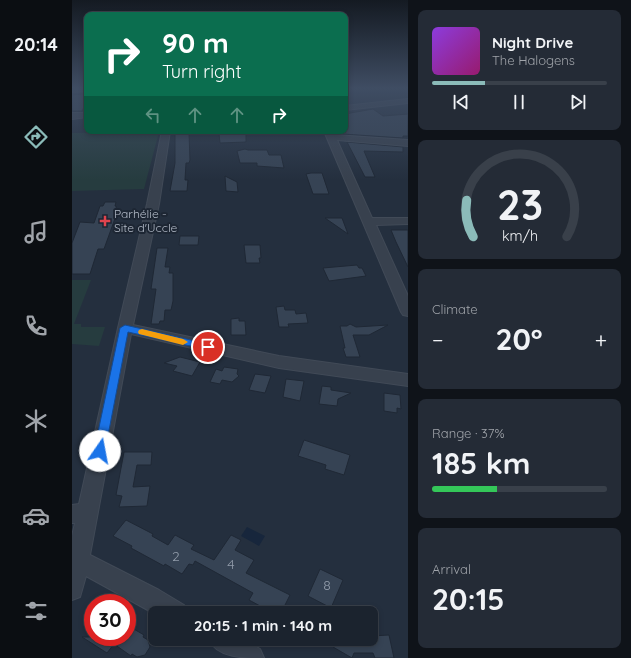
<!DOCTYPE html>
<html lang="en">
<head>
<meta charset="utf-8">
<style>
  :root { --surface:#1b232e; --page:#242b36; --text:#f1f3f6; --muted:#a0a4aa; --line:#39404a; --accent:#8bbbb9 }
  body { margin:0; font-family:Quicksand,sans-serif; background:var(--page); color:var(--text); height:100vh; display:flex; flex-direction:column; font-size:15px; white-space:nowrap }
  * { box-sizing:border-box; margin:0 }
  p { font-size:13px; color:var(--muted) }
  .icon { flex:none; width:22px; height:22px; fill:none; stroke:currentColor; stroke-width:2; stroke-linecap:round; stroke-linejoin:round }
  .map { position:relative; flex:1; overflow:hidden }
  .panel { display:flex; flex-direction:column; gap:10px; padding:10px; background:#0f1319; width:223px }
  .panel>* { flex:none }
  .guide { position:absolute; left:12px; top:12px; width:264px; height:122px; border-radius:8px; box-shadow:0 2px 6px #0003,0 0 0 1px var(--line); background:#0b6e4f; color:#fff; overflow:hidden }
  .speed { position:absolute; left:12px; top:594px; display:flex; gap:8px; font-size:20px; font-weight:700; text-align:center }
  .speed>* { display:grid; place-content:center; width:52px; height:52px; border-radius:50%; background:var(--surface); box-shadow:0 2px 6px #0003,0 0 0 1px var(--line); line-height:1 }
  .speed .limit { border:6px solid #d22; background:#fff; color:#111 }
  .pin { position:absolute; display:grid; place-items:center; width:34px; height:34px; color:#fff; margin:-17px; border:2px solid #fff; border-radius:50%; box-shadow:0 1px 4px #0007 }
  .me { position:absolute; width:44px; margin:-22px; rotate:12deg; stroke-linejoin:round; filter:drop-shadow(0 0 3px #0008) }
  .turn { display:flex; align-items:center; gap:14px; height:84px; padding:0 12px; font-size:18px }
  .turn .icon { width:52px; height:52px; stroke-width:2.5 }
  .turn b { display:block; font-size:28px; line-height:34px }
  .lanes { display:flex; align-items:center; height:38px; padding:0 12px; background:#0003; justify-content:center; gap:20px; direction:ltr }
  .lanes .off { opacity:.35 }
  .big { font-size:30px; font-weight:700; line-height:1.1 }
  .panel .widget { flex:1; display:flex; flex-direction:column; justify-content:center; gap:6px; min-width:0; padding:0 14px; border-radius:8px; background:var(--page) }
  .panel .dial { align-items:center; gap:0 }
  .dial svg { height:104px; overflow:visible; fill:none; stroke:var(--line); stroke-width:7; stroke-linecap:round; text-anchor:middle }
  .dial text { fill:var(--text); stroke:none }
  .song { display:flex; align-items:center; gap:12px }
  .cover { width:48px; height:48px; border-radius:6px; background:linear-gradient(135deg,hsl(270 70% 55%),hsl(320 70% 35%)) }
  .played { height:4px; border-radius:2px; background:linear-gradient(90deg,var(--accent) 30%,var(--line) 30%) }
  .keys { display:flex; justify-content:space-around; direction:ltr }
  .heat { display:flex; justify-content:space-between; align-items:center; font-size:22px; direction:ltr }
  .charge { height:6px; border-radius:3px; background:linear-gradient(90deg,#34c759 37%,var(--line) 0) }
  .trip { position:absolute; left:76px; top:606px; width:230px; height:40px; border-radius:8px; background:var(--surface); box-shadow:0 2px 6px #0003,0 0 0 1px var(--line); font-weight:700; line-height:40px; text-align:center }
  main { display:flex; flex:1; min-height:0 }
  .menu { display:flex; flex-direction:column; width:72px; justify-content:space-around; align-items:center; background:#0b0e12; color:var(--muted) }
  .menu .icon { width:28px; height:28px }
  .menu .selected { color:var(--accent) }
  .menu b { font-size:18px; color:var(--text) }
  .map>svg:first-child { display:block }
  .green { fill:#263c3f }
  .water { fill:#17263c }
  .building { fill:#364354; stroke:#1f2835 }
  .lines { fill:none; stroke-linecap:round; stroke-linejoin:round }
  .minor-casing { stroke:#414a57; stroke-width:2 }
  .minor { fill:#38414e; fill-rule:evenodd }
  .route { fill:#1a73e8; stroke:#114b97 }
  .slow { fill:#f59e0b }
  .health-dot { fill:#e0444e; stroke:#1d2633; stroke-width:1.5 }
  .labels { text-anchor:middle; stroke-width:4; stroke-linejoin:round; paint-order:stroke }
  .far-poi-label { font-size:12px; fill:#b4bcc9; stroke:#1d2633; text-anchor:start }
  .near-number-label { font-size:14px; fill:#929caa }
</style>
</head>
<body>
<main>
<nav class="menu">
<b>20:14</b>
<svg class="icon selected" aria-label="directions" viewBox="0 0 24 24"><path d="M12 3l9 9-9 9-9-9zM9 14v-3h6M13 9l2 2-2 2"/></svg>
<svg class="icon" aria-label="music" viewBox="0 0 24 24"><path d="M9 18V5l10-2v13"/><circle cx="6" cy="18" r="3"/><circle cx="16" cy="16" r="3"/></svg>
<svg class="icon" aria-label="phone" viewBox="0 0 24 24"><path d="M5 4h4l2 5-3 2q2 4 5 5l2-3 5 2v4C11 20 4 13 5 4z"/></svg>
<svg class="icon" aria-label="climate" viewBox="0 0 24 24"><path d="M12 3v18M4 7l16 10M4 17L20 7"/></svg>
<svg class="icon" aria-label="car" viewBox="0 0 24 24"><path d="M5 17H2v-5l4-1 3-4h7l3 4 3 1v5h-3M9 17h6M6 11h13"/><circle cx="7" cy="17" r="2"/><circle cx="17" cy="17" r="2"/></svg>
<svg class="icon" aria-label="filters" viewBox="0 0 24 24"><path d="M4 7h16M4 17h16"/><circle cx="9" cy="7" r="2"/><circle cx="15" cy="17" r="2"/></svg>
</nav>
<div class="map">
<svg width="336" height="658" viewBox="0 0 336 658">
  <rect width="100%" height="100%" fill="#242f3e"/>
  <g class="green">
    <path d="M87,132L72,189L0,191V133Z"/>
    <path d="M0,280H19L2,324H9V327H33L27,346L0,344Z"/>
  </g>
  <path class="water" d="M175,527L193,536L187,546L169,536Z"/>
  <g class="building">
    <path d="M12,94H15V101L10,111H0V95Z"/>
    <path d="M301,109L311,116L336,114V136H331V138L271,134L270,131H273V114Z"/>
    <path d="M117,133L118,160L117,163H114L113,180H116L115,191H98L103,163V134Z"/>
    <path d="M147,134H174V142L148,143Z"/>
    <path d="M275,142L331,147V152L292,151L303,177H293Z"/>
    <path d="M173,149L176,150H195L197,155H209L212,168L185,166V163H168L165,151Z"/>
    <path d="M239,173H250L257,194H241L234,174Z"/>
    <path d="M153,176L165,182L166,192L154,191Z"/>
    <path d="M33,202H44L43,206H44L45,213L32,249H26L18,274H0V243L8,222L22,223L28,206H31Z"/>
    <path d="M253,218H270L276,234Z"/>
    <path d="M319,230H336V267L324,242Z"/>
    <path d="M108,236H127L126,245H107Z"/>
    <path d="M172,245H188L189,258H187L188,263H174Z"/>
    <path d="M85,248H96L93,267H98L97,273H101V301L99,310H93L92,321H88L87,324H79L84,289H79Z"/>
    <path d="M285,265L287,268H290L294,276L257,281L251,268Z"/>
    <path d="M212,306L213,310H223L224,314L234,313L236,323L216,324L217,327H207L204,307Z"/>
    <path d="M167,318V321H173L174,335H159V319Z"/>
    <path d="M278,324L284,327L316,325L297,335H281L288,357H274L271,348H273L268,326H275Z"/>
    <path d="M108,357L128,362L120,376L101,371L105,366L92,363Z"/>
    <path d="M152,367L166,369L165,374L167,376L160,382L150,380L148,384L138,382L144,369L150,371Z"/>
    <path d="M183,374L199,376L193,393L177,390Z"/>
    <path d="M214,379L232,381L228,401L211,397Z"/>
    <path d="M250,386L259,387V390L279,393L266,399L265,406L247,404Z"/>
    <path d="M312,393L328,395L329,409L325,408V413L312,411Z"/>
    <path d="M232,440L278,455L272,475L253,469L254,465L226,456Z"/>
    <path d="M52,452H80L79,465H65L61,487L78,486L75,506L47,507L50,496L44,495Z"/>
    <path d="M54,520L81,534L80,536L96,545L103,535L122,545L119,549L142,560L159,535L169,540L163,550L182,560L174,573L218,595L209,613H201L177,600L181,593L123,561L121,565L117,564L110,574L93,564L92,566L59,548L60,546L41,536Z"/>
    <path d="M248,569L271,580L259,608L236,596Z"/>
    <path d="M55,625L72,635L71,637L76,640L78,647L73,655L65,657L60,654L59,656L42,644L35,653L10,637H55Z"/>
    <path d="M317,635L322,658H303L301,653H282L280,658L261,647L265,639H299V636Z"/>
  </g>
  <g class="lines">
    <defs>
      <g id="minor">
        <path d="M0,88H15V91L0,92Z"/>
        <path d="M336,99V103L273,110V106Z"/>
        <path d="M0,113H15V117L0,119Z"/>
        <path d="M90,131H98L87,204L61,325L207,356L336,374V386L207,368L59,334L18,555L87,590L112,605L116,613L83,614L14,576L8,597L0,600V536L3,523H0V505L7,504L46,328L75,204Z"/>
        <path d="M252,131H260L262,135L336,140V146L265,140L300,218H336V224L304,225L336,296V316L331,315L329,312Z"/>
        <path d="M136,639H171L188,649L192,658C170,658 146,658 136,639Z"/>
      </g>
    </defs>
    <use href="#minor" class="minor-casing"/>
    <use href="#minor" class="minor"/>
  </g>
  <linearGradient id="sky" x2="0" y2="1"><stop stop-color="#141a22"/><stop offset="0.49" stop-color="#3f4d63"/><stop offset="1" stop-color="#3f4d63" stop-opacity="0"/></linearGradient>
  <rect width="336" height="180" fill="url(#sky)"/>
  <path class="route" d="M53,325L136,344L141,347L136,350L56,332L33,451L32,454L28,456L24,454L22,451L48,328Z"/>
  <path class="slow" d="M70,329L111,339L116,342L111,345L67,334L66,332L67,330Z"/>
  <path class="health-dot" d="M31 215h4v4h4v4h-4v4h-4v-4h-4v-4h4z"/>
  <g class="labels">
    <g class="far-poi-label">
      <text x="42" y="218">Parhélie -<tspan x="42" dy="14">Site d'Uccle</tspan></text>
    </g>
    <g class="near-number-label">
      <text x="104" y="561">2</text>
      <text x="159" y="569">4</text>
      <text x="255" y="590">8</text>
    </g>
  </g>
</svg>
<div class="speed"><div class="limit">30</div></div>
<div class="pin" style="left:136px;top:347px;background:#d93025"><svg class="icon" aria-label="arrive" viewBox="0 0 24 24"><path d="M6 21V4h12l-3 4 3 4H6"/></svg></div>
<svg class="me" style="left:28px;top:451px" viewBox="-20 -20 40 40"><circle r="19" fill="#fff"/><path d="M0-13L10 11 0 6-10 11z" fill="#1a73e8"/></svg>
<div class="trip">20:15 · 1 min · 140 m</div>
<div class="guide">
<div class="turn"><svg class="icon" aria-label="right" viewBox="0 0 24 24"><path d="M7 20v-9h11M14 6l5 5-5 5"/></svg><div><b>90 m</b>Turn right</div></div>
<div class="lanes"><svg class="icon off" aria-label="left" viewBox="0 0 24 24"><path d="M17 20v-9H6M10 6l-5 5 5 5"/></svg><svg class="icon off" aria-label="ahead" viewBox="0 0 24 24"><path d="M12 20V5M6 11l6-6 6 6"/></svg><svg class="icon off" aria-label="ahead" viewBox="0 0 24 24"><path d="M12 20V5M6 11l6-6 6 6"/></svg><svg class="icon" aria-label="right" viewBox="0 0 24 24"><path d="M7 20v-9h11M14 6l5 5-5 5"/></svg></div>
</div>
</div>
<section class="panel">
<div class="widget">
<div class="song"><i class="cover"></i><div><b>Night Drive</b><p>The Halogens</p></div></div>
<div class="played"></div>
<div class="keys"><svg class="icon" aria-label="previous" viewBox="0 0 24 24"><path d="M18 5L8 12l10 7zM5 5v14"/></svg><svg class="icon" aria-label="pause" viewBox="0 0 24 24"><path d="M8 5v14M16 5v14"/></svg><svg class="icon" aria-label="next" viewBox="0 0 24 24"><path d="M6 5l10 7-10 7zM19 5v14"/></svg></div>
</div>
<div class="widget dial"><svg viewBox="0 0 100 80">
<path d="M14 69A42 42 0 1 1 86 69"/>
<path d="M14 69A42 42 0 0 1 9 41" stroke="#8bbbb9"/>
<text x="50" y="56" font-size="32" font-weight="700">23</text>
<text x="50" y="72" font-size="11">km/h</text>
</svg></div>
<div class="widget"><p>Climate</p>
<div class="heat"><a>−</a><b class="big">20°</b><a>+</a></div>
</div>
<div class="widget"><p>Range · 37%</p><b class="big">185 km</b><div class="charge"></div></div>
<div class="widget"><p>Arrival</p><b class="big">20:15</b></div>
</section>
</main>
</body>
</html>
